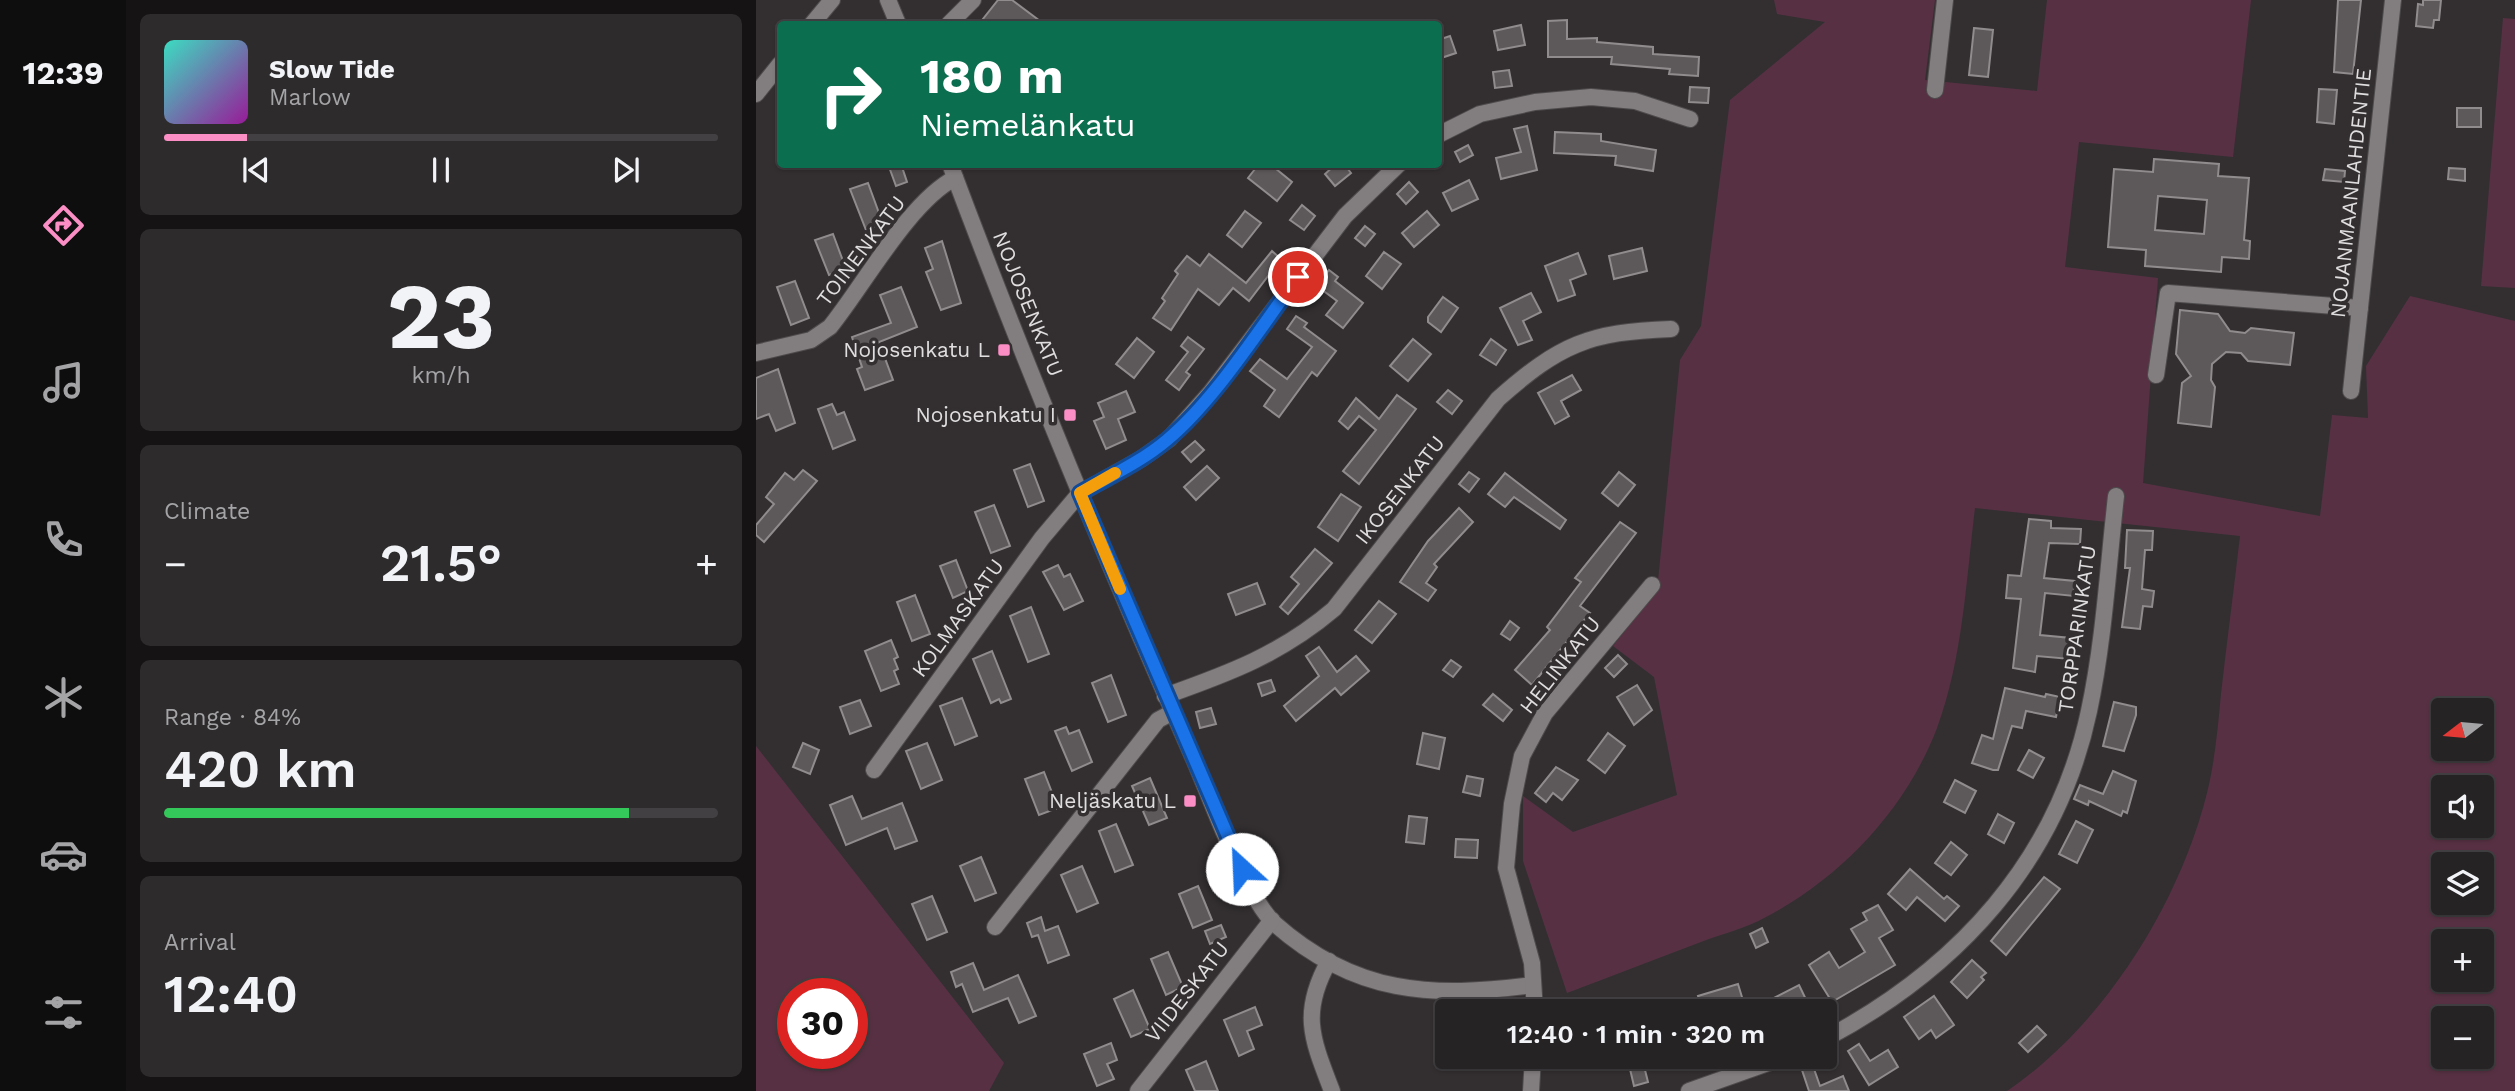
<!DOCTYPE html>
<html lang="en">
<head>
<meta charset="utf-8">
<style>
  :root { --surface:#262325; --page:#2e2b2d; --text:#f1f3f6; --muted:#a4a4a7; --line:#424042; --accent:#fb8fc5 }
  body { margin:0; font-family:"Work Sans",sans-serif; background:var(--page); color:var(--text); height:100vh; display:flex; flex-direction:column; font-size:26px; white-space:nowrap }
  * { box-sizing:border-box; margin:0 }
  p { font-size:23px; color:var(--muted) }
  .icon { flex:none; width:38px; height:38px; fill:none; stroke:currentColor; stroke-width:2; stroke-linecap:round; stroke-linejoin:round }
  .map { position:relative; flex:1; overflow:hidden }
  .sheet { display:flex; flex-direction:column; gap:14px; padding:14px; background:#151314; width:630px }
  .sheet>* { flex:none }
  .banner { position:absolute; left:21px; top:21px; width:665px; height:147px; border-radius:7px; box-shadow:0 2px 5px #0004,0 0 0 2px var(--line); background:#0b6e4f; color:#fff; overflow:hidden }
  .needle { width:46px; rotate:254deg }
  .buttons { position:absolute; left:1675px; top:698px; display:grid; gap:14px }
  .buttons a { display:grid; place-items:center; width:63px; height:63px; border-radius:7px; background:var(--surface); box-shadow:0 2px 5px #0004,0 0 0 2px var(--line); font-size:35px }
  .speed { position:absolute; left:21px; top:978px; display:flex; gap:14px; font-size:35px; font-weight:700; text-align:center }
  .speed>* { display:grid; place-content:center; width:91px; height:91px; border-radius:50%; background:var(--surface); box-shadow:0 2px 5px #0004,0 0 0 2px var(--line); line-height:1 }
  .speed .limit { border:10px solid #d22; background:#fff; color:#111 }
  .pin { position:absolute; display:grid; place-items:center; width:60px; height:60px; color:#fff; margin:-30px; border:4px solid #fff; border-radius:50%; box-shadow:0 2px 7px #0007 }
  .me { position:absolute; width:77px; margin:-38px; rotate:335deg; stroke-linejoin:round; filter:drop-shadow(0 0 5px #0008) }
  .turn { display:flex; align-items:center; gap:24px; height:147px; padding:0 28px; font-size:32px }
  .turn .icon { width:91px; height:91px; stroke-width:2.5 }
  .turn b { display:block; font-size:49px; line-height:60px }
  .big { font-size:52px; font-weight:600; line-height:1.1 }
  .sheet .card { flex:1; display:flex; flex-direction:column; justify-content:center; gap:10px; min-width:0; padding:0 24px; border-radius:10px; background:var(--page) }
  .sheet .dial { align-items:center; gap:0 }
  .dial b { font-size:91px; line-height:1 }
  .song { display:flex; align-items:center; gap:21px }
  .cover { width:84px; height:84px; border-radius:10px; background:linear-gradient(135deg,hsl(170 70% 55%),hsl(300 70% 35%)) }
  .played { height:7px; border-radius:4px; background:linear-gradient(90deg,var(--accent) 15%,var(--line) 15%) }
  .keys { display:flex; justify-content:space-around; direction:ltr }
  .heat { display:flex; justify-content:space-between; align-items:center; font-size:38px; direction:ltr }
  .charge { height:10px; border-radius:5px; background:linear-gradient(90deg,#34c759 84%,var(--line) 0) }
  .trip { position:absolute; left:679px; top:999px; width:402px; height:70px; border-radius:7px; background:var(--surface); box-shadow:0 2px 5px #0004,0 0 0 2px var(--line); font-weight:600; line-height:70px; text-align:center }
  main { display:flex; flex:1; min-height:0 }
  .menu { display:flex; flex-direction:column; width:126px; justify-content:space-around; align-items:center; background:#0f0e0f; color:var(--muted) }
  .menu .icon { width:49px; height:49px }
  .menu .on { color:var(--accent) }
  .menu b { font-size:32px; color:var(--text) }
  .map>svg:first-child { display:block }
  .green { fill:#573143; fill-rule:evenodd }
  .building { fill:#5d585a; stroke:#908b8d; stroke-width:2; fill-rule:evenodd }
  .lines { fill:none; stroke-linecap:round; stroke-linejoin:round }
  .minor-casing { stroke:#4e4b4c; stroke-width:18 }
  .minor { stroke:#827d7f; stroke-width:16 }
  .route-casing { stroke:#114b97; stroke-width:18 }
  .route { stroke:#1a73e8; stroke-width:12 }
  .slow { stroke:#f59e0b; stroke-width:12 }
  .poi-dot { fill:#fb8fc5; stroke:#332f31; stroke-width:2.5 }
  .labels { text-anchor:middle; stroke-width:7; stroke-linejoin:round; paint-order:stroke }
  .street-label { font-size:21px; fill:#e0dedf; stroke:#332f31 }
  .poi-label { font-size:21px; fill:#e0dedf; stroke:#332f31; text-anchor:end }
</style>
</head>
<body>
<main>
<nav class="menu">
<b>12:39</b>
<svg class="icon on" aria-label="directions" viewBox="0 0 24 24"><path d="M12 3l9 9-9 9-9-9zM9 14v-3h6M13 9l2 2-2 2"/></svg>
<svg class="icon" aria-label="music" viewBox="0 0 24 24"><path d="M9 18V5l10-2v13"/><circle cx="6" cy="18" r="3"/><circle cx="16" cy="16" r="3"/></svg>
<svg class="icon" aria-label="phone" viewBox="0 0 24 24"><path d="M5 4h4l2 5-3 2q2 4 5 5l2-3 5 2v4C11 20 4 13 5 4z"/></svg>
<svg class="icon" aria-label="climate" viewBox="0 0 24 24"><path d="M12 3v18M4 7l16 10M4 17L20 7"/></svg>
<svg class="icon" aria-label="car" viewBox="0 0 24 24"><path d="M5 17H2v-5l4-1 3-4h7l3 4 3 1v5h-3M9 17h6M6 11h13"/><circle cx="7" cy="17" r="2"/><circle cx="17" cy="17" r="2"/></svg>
<svg class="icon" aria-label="filters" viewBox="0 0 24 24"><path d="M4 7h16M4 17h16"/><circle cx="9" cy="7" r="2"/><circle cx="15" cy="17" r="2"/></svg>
</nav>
<section class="sheet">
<div class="card">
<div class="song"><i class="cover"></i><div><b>Slow Tide</b><p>Marlow</p></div></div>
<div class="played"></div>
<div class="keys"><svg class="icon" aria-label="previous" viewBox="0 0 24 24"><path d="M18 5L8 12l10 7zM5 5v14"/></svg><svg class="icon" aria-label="pause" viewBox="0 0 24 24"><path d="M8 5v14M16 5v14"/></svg><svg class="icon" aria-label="next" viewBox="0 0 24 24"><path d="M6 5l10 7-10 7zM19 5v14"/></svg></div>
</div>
<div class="card dial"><b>23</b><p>km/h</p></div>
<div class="card"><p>Climate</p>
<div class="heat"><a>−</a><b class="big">21.5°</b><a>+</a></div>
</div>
<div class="card"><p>Range · 84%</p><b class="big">420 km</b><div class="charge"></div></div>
<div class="card"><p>Arrival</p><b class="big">12:40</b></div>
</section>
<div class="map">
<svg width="1759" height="1091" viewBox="0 0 1759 1091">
  <rect width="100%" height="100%" fill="#332f31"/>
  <g class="green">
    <path d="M1018,0H1179L1169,80L1281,91L1291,0H1495L1477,157L1323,142L1309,267L1402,278L1387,483L1564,516L1576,415L1612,418L1610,366L1654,296L1759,321V1091H1251C1347,1026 1423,905 1451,793C1459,761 1462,726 1465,694C1471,641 1478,588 1484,536L1219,508C1210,580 1207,658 1181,728C1150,809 1086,877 1010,917C990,928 966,934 945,942C900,959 856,976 811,993L767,861V796L817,832L921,795L898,677L857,646L901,591L924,360L945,326L974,100L1069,22L1021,14ZM1687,710H1726V749H1687ZM1687,788H1726V826H1687ZM1687,864H1726V903H1687ZM1687,942H1726V980H1687ZM1687,1018H1726V1057H1687Z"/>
    <path d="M1747,18L1759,19V288L1725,286Z"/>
    <path d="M0,746L248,1063L233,1091H0ZM37,994H96V1054H37Z"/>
  </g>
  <g class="building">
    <path d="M242,0H256L288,24H223Z"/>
    <path d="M1582,0H1605L1597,74L1578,72Z"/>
    <path d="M1667,0H1685L1683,20H1678L1677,28L1660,26L1662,4L1667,5Z"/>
    <path d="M811,20V39L841,38V42L897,47V54L943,57L942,76L913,74L914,69L855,64L856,57H792V21Z"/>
    <path d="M765,25L769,45L742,50L738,31Z"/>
    <path d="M1218,28L1237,30L1232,77L1213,75Z"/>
    <path d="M694,36L700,53L682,59V40Z"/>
    <path d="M753,70L756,86L739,88L737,72Z"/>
    <path d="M934,87L953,88L952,103L933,102Z"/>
    <path d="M1563,89L1581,90L1578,124L1561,122Z"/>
    <rect x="1701" y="108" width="24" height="19"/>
    <path d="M771,126L781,170L745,179L740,158L765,152L758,129Z"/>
    <path d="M799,132L845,134V141L900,150L897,171L859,165L860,156L798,153Z"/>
    <path d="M712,145L717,155L704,162L699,152Z"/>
    <path d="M1398,159L1463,164L1462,176L1493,178L1488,240L1494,241L1493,259L1466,257L1465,272L1389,266L1390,250L1352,247L1358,169L1397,172ZM1402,196L1451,200L1448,234L1399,230Z"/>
    <path d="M132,164H145L151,182L140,186Z"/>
    <path d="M503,164H514L536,182L521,201L492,178Z"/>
    <path d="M580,164H588L595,173L579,186L569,174Z"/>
    <path d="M1693,168L1709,169V181L1692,179Z"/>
    <path d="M1569,169L1589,171L1588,182L1567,180Z"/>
    <path d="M713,180L722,199L696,211L687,193Z"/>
    <path d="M653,182L662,192L650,204L641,194Z"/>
    <path d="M112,183L127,224L110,230L94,189Z"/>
    <path d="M546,205L559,216L548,230L534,220Z"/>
    <path d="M489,211L505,223L486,247L471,235Z"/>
    <path d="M671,211L683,225L658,247L646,233Z"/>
    <path d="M609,226L619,234L609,246L599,238Z"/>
    <path d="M77,234L90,269L73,275L59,240Z"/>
    <path d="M186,241L205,303L185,310L170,272L177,269L169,248Z"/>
    <path d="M886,248L891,271L858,279L853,256Z"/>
    <path d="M516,251L525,259L493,301L477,288L463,305L442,289L415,330L397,318L409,301L406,298L422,274L419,271L431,256L444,266L453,254L490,283Z"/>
    <path d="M628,252L645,264L626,289L610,276Z"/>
    <path d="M822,253L830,274L814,280L819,295L802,301L789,266Z"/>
    <path d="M573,270L582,277L579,281L607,303L587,328L570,315L581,301L561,286Z"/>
    <path d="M39,281L53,318L35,325L21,287Z"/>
    <path d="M145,287L161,327L123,342L137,380L109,390L101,369L106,367L96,337L135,323L124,295Z"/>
    <path d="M775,293L785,312L767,321L776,340L762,345L744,308Z"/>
    <path d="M687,297L702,308L685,332L672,322V317Z"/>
    <path d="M1424,310L1462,314L1474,331L1489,333L1495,328L1538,333L1534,365L1492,361L1485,353L1470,352L1456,364L1455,380L1459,387L1455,427L1422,423L1426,383L1435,376L1420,354Z"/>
    <path d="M540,316L551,323L548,327L580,351L561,376L556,372L523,417L508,406L519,390L494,371L504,359L531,379L556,347L531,329Z"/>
    <path d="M432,337L448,349L430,372L434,375L423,390L410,380L432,352L425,346Z"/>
    <path d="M381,338L398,352L378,378L360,364Z"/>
    <path d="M657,339L675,354L652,381L634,366Z"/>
    <path d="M735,339L750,350L740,365L724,355Z"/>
    <path d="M22,369L39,423L20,431L13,414L0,419V378Z"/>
    <path d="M816,375L825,390L805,401L813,416L799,424L782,393Z"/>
    <path d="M692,390L706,401L696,414L681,402Z"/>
    <path d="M370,391L379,412L362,419L370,440L350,449L338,421L348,417L342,403Z"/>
    <path d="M641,395L660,409L603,484L587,471L620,430L603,416L592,429L583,421L600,398L623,419Z"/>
    <path d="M76,404L81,415L88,412L99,440L77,449L62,409Z"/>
    <path d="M439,441L448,450L435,462L426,452Z"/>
    <path d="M274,464L288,501L272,507L258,470Z"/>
    <path d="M451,466L463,478L440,500L428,487Z"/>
    <path d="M47,470L61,481L8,542L0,535V525L18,504L10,497L29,473L38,480Z"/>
    <path d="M713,472L723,479L713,492L703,484Z"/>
    <path d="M863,472L879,485L862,506L846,493Z"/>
    <path d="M749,473L810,520L804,529L758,497L749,507L732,494Z"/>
    <path d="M585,494L605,507L582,541L562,527Z"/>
    <path d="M238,505L254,546L235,553L219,512Z"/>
    <path d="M703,508L717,522L678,564L681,567L670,583L680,590L672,601L644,582L672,541Z"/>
    <path d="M1273,519L1295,521V528L1325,529L1324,544L1293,543L1288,578L1319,581L1318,596L1289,593L1284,635L1315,638L1314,659L1281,656L1279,672L1257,668L1265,599L1250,598L1252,575L1265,576Z"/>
    <path d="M864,522L880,533L824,606L834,613L776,685L759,670L794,630L791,627L825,582L819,578Z"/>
    <path d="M1371,530L1397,531L1396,550H1389L1386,589L1398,591L1396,607L1387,606L1384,629L1366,627L1374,568H1369Z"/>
    <path d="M559,549L576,563L532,614L524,607L543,584L535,577Z"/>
    <path d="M200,560L212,591L197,598L184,566Z"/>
    <path d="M302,565L308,577L314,574L327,601L308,610L287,572Z"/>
    <path d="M501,583L509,604L480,615L472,594Z"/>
    <path d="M159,595L174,634L156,641L141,602Z"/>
    <path d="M623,601L640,614L616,643L599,630Z"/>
    <path d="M275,607L293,654L272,662L254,616Z"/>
    <path d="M754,621L763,628L754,640L745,634Z"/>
    <path d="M135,640L142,657L138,659L142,669L138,671L143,684L125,691L109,651Z"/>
    <path d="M563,647L581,672L600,656L613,671L585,695L579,688L540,721L528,706L563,676L550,656Z"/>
    <path d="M236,651L255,699L245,703L243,699L235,703L217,659Z"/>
    <path d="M862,655L871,664L858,677L849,668Z"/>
    <path d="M695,660L705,667L697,677L687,670Z"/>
    <path d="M355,675L370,715L352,722L336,683Z"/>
    <path d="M515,680L519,691L506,696L502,684Z"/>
    <path d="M881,685L896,710L878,725L861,697Z"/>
    <path d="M1249,688L1289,697L1290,694L1304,697L1300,717L1270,711L1266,728L1256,726L1242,770H1237L1216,763L1226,735L1237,739Z"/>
    <path d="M737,694L756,710L747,721L727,705Z"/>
    <path d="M206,698L221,736L199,745L184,706Z"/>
    <path d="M104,700L115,726L94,734L84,707Z"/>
    <path d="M1358,702L1380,707V715L1368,751L1347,746Z"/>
    <path d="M455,708L460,724L444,728L440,712Z"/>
    <path d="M310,727L313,734L323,730L336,762L316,771L299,731Z"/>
    <path d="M667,733L689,738L683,769L661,764Z"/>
    <path d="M852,733L869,746L849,773L832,760Z"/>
    <path d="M47,743L63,750L54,774L37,767Z"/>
    <path d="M171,743L186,780L165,789L150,751Z"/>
    <path d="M1273,750L1288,758L1277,778L1262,770Z"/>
    <path d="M800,767L822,780L806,800L797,793L790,802L779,793Z"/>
    <path d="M1357,771L1380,781L1371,813L1367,811L1365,816L1333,801L1332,805L1318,799L1324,785L1347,794Z"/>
    <path d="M288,772L302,808L283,815L269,779Z"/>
    <path d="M711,776L727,779L724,796L707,792Z"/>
    <path d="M394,778L411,818L393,825L376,786Z"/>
    <path d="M1199,780L1220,791L1209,813L1188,802Z"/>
    <path d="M96,796L106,819L146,803L161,841L139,849L131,828L90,845L74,805Z"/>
    <path d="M1242,814L1258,823L1248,843L1232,834Z"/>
    <path d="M653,816L671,818L668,844L650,842Z"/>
    <path d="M1320,821L1337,830L1321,863L1303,854Z"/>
    <path d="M360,824L377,865L359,872L343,831Z"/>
    <path d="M700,839L722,840L721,858L699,857Z"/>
    <path d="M1195,842L1211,855L1195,875L1179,863Z"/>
    <path d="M225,857L240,893L219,901L204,866Z"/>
    <path d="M326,866L342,903L321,912L305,875Z"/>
    <path d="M1154,869L1188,899L1191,896L1203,906L1189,921L1161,897L1150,910L1132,894Z"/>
    <path d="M1288,877L1304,889L1250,955L1235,941Z"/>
    <path d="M442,886L456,920L437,928L423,894Z"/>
    <path d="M176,896L191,932L171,940L156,904Z"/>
    <path d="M1122,905L1137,930L1123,938L1139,965L1076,1002L1053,965L1073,952L1083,968L1109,952L1095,929L1111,920L1107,913Z"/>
    <path d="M285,917L289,931L302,926L313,955L292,963L282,935L276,937L271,923Z"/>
    <path d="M465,925L470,937L454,944L449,931Z"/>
    <path d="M1006,928L1012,942L1000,948L994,934Z"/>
    <path d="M412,952L427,987L410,995L395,959Z"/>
    <path d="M1216,960L1230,973L1225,977L1228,980L1211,998L1195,982Z"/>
    <path d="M217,963L228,990L262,975L280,1016L263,1023L252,998L217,1012L206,984L200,987L195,972Z"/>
    <path d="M982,984L989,1007L973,1012H947L942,996Z"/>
    <path d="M1043,985L1056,1012H1012L1008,1003Z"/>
    <path d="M377,990L394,1029L375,1037L358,999Z"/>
    <path d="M1178,996L1198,1025L1180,1038L1175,1030L1163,1039L1148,1017Z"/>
    <path d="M499,1007L506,1025L491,1031L498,1049L483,1056L468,1020Z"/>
    <path d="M1281,1026L1290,1035L1272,1052L1263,1043Z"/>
    <path d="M355,1043L361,1060L351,1064L358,1079L341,1086L328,1054Z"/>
    <path d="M1103,1044L1114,1061L1132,1050L1142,1067L1113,1085L1092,1051Z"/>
    <path d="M450,1061L462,1091H439L430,1070Z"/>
    <path d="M888,1066L892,1082L878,1086L874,1069Z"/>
    <path d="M1057,1066L1064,1086L1087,1076L1093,1091H1053L1046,1070Z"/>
  </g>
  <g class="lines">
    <defs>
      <g id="minor">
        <path d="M132,0L142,24"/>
        <path d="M56,24L76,0"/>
        <path d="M193,24L217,0"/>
        <path d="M1179,90L1189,0"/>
        <path d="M0,94L24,64"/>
        <path d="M682,135L724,114L779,102L835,97L879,101L934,119"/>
        <path d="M194,164C270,367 353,567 440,764C456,802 491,898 518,923C599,995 676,998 777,985"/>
        <path d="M0,353L55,340L74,327C108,285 153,202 199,178"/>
        <path d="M1400,375L1412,293L1604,308"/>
        <path d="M1595,391L1637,0"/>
        <path d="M409,696C474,673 525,654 578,609L742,399C804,344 833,332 915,329"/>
        <path d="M118,770L286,538L324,493L385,459L413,439L455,392L589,216L643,164"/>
        <path d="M239,927L402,720L417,712"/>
        <path d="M573,961C544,1013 556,1039 576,1091"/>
        <path d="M779,1012L776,963L750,868L756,804L766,756L789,713L896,585"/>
        <path d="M1069,1039C1201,969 1301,862 1333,711C1348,641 1352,567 1360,496"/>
        <path d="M382,1091L516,920"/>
        <path d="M775,1091L777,1057"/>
        <path d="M933,1091L1029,1057"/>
      </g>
    </defs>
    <use href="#minor" class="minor-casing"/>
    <use href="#minor" class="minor"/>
  </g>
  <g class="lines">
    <defs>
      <path id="route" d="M486,869L324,493C354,476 385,462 411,440C459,400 504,328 542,277"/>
    </defs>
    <use href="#route" class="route-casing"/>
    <use href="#route" class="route"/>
    <path class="slow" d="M359,473L324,493L364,589"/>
  </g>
  <g class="poi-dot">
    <rect x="241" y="343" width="14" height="14" rx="3.5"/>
    <rect x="307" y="408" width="14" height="14" rx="3.5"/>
    <rect x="427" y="794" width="14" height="14" rx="3.5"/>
  </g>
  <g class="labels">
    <g class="street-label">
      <text transform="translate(1595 193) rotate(-84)" y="7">NOJANMAANLAHDENTIE</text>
      <text transform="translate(105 251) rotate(-53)" y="7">TOINENKATU</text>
      <text transform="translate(272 304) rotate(68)" y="7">NOJOSENKATU</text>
      <text transform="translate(644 490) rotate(-52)" y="7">IKOSENKATU</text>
      <text transform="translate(202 618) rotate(-54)" y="7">KOLMASKATU</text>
      <text transform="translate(1321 629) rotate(-82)" y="7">TORPPARINKATU</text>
      <text transform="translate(804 665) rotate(-52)" y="7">HELINKATU</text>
      <text transform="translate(431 992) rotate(-52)" y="7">VIIDESKATU</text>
    </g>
    <g class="poi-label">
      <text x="234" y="357">Nojosenkatu L</text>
      <text x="300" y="422">Nojosenkatu I</text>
      <text x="420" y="808">Neljäskatu L</text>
    </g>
  </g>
</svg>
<div class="buttons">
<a><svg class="needle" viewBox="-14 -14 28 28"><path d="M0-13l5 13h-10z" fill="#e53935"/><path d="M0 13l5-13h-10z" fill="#a4a4a7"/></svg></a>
<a><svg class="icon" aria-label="sound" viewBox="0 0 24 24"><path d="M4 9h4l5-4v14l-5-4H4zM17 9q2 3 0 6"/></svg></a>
<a><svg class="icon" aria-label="layers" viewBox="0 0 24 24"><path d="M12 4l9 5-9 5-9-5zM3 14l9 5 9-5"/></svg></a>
<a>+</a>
<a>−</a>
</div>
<div class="speed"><div class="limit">30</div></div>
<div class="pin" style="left:542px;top:277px;background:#d93025"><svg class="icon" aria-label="arrive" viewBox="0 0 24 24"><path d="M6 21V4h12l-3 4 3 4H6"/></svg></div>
<svg class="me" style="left:486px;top:869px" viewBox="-20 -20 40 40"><circle r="19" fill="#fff"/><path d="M0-13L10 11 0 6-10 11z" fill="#1a73e8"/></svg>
<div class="trip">12:40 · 1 min · 320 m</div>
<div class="banner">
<div class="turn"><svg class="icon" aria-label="right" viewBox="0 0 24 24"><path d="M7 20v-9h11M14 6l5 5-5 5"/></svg><div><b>180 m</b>Niemelänkatu</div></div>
</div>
</div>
</main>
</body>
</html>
